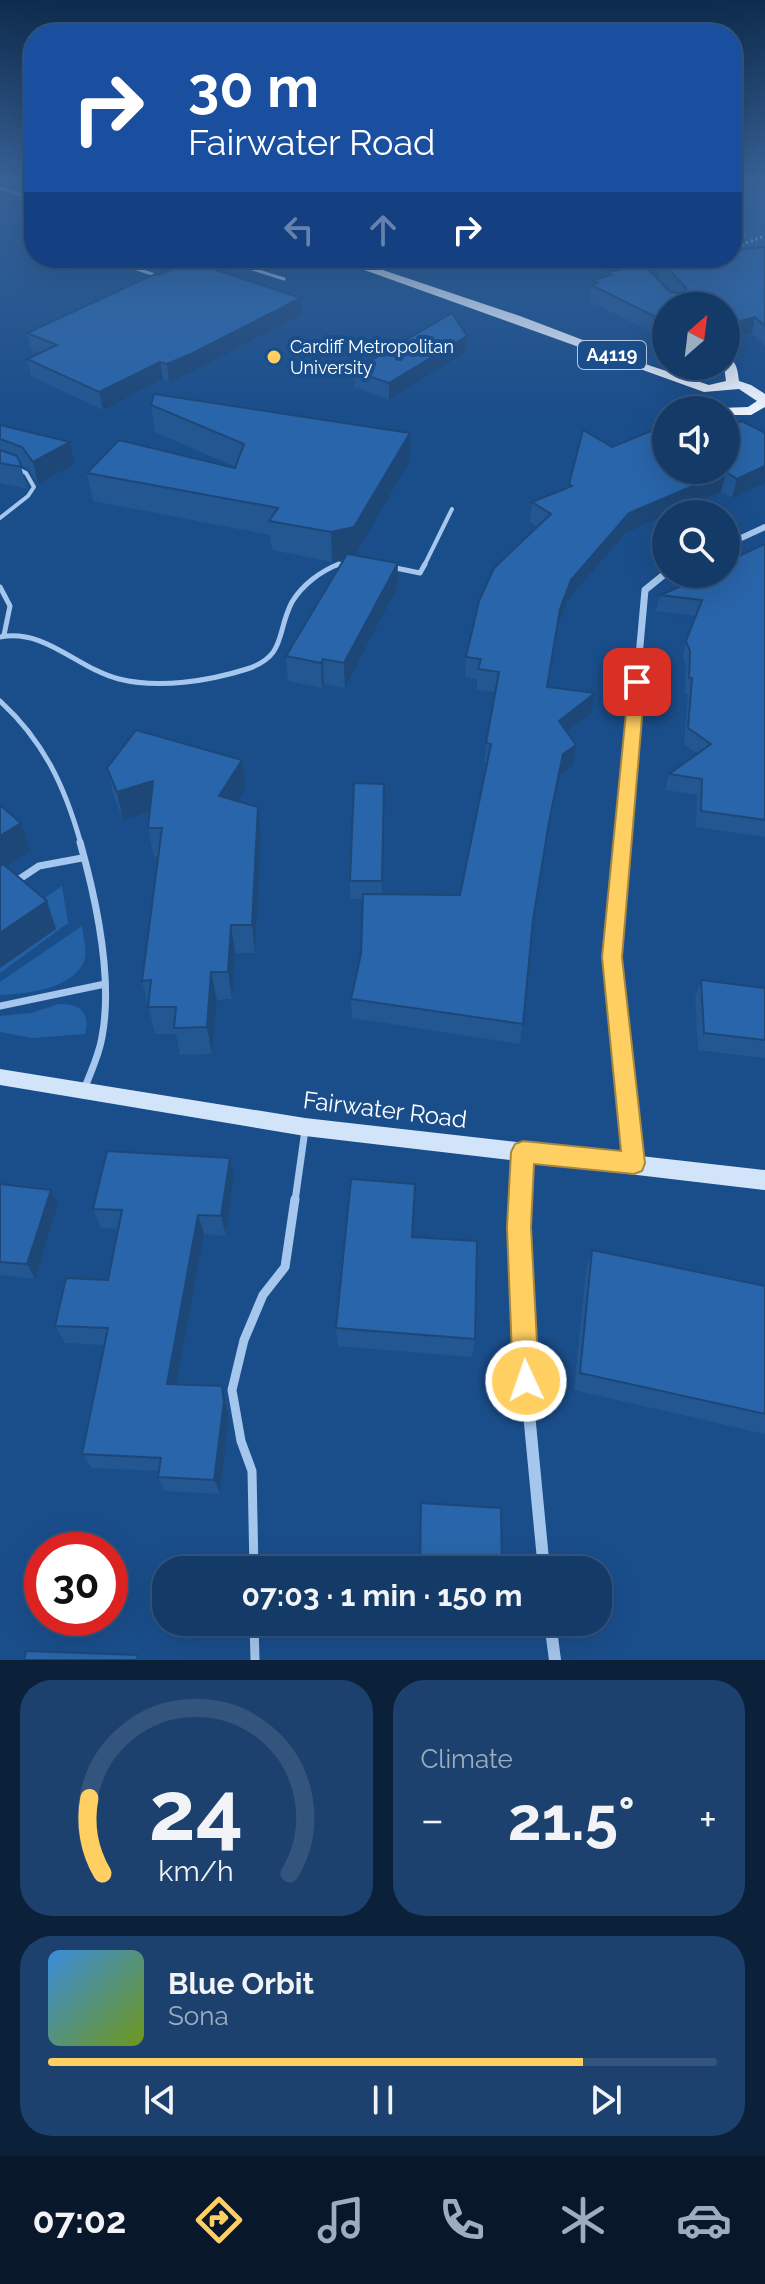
<!DOCTYPE html>
<html lang="en">
<head>
<meta charset="utf-8">
<style>
  :root { --surface:#143a68; --page:#1d416e; --text:#f1f3f6; --muted:#9dadc0; --line:#33547c; --accent:#ffcf62 }
  body { margin:0; font-family:Raleway,sans-serif; background:var(--page); color:var(--text); height:100vh; display:flex; flex-direction:column; font-size:30px; white-space:nowrap }
  * { box-sizing:border-box; margin:0 }
  p { font-size:26px; color:var(--muted) }
  .icon { flex:none; width:44px; height:44px; fill:none; stroke:currentColor; stroke-width:2; stroke-linecap:round; stroke-linejoin:round }
  .map { position:relative; height:1660px; overflow:hidden }
  .panel { display:flex; flex-direction:column; gap:20px; padding:20px; background:#0b2039; flex:1 }
  .panel>* { flex:none }
  .top-card { position:absolute; left:24px; top:24px; width:718px; height:244px; border-radius:32px; box-shadow:0 8px 32px #0002,0 0 0 2px var(--line); background:#1a4fa0; color:#fff; overflow:hidden }
  .needle { width:52px; rotate:28deg }
  .buttons { position:absolute; left:652px; top:292px; display:grid; gap:16px }
  .buttons a { display:grid; place-items:center; width:88px; height:88px; border-radius:50%; background:var(--surface); box-shadow:0 8px 32px #0002,0 0 0 2px var(--line); font-size:40px }
  .speed { position:absolute; left:24px; top:1532px; display:flex; gap:16px; font-size:40px; font-weight:700; text-align:center }
  .speed>* { display:grid; place-content:center; width:104px; height:104px; border-radius:50%; background:var(--surface); box-shadow:0 8px 32px #0002,0 0 0 2px var(--line); line-height:1 }
  .speed .limit { border:12px solid #d22; background:#fff; color:#111 }
  .pin { position:absolute; display:grid; place-items:center; width:68px; height:68px; color:#fff; margin:-34px; border-radius:16px; box-shadow:0 4px 12px #0006 }
  .me { position:absolute; width:88px; margin:-44px; rotate:357deg; stroke-linejoin:round; filter:drop-shadow(0 0 6px #0008) }
  .turn { display:flex; align-items:center; gap:28px; height:168px; padding:0 32px; font-size:36px }
  .turn .icon { width:104px; height:104px; stroke-width:2.5 }
  .turn b { display:block; font-size:56px; line-height:68px }
  .lanes { display:flex; align-items:center; height:76px; padding:0 32px; background:#0003; justify-content:center; gap:40px; direction:ltr }
  .lanes .off { opacity:.35 }
  .big { font-size:60px; font-weight:700; line-height:1.1 }
  .panel .widget { flex:1; display:flex; flex-direction:column; justify-content:center; gap:12px; min-width:0; padding:0 28px; border-radius:32px; background:var(--page) }
  .panel .dial { align-items:center; gap:0 }
  .dial svg { height:208px; overflow:visible; fill:none; stroke:var(--line); stroke-width:7; stroke-linecap:round; text-anchor:middle }
  .dial text { fill:var(--text); stroke:none }
  .song { display:flex; align-items:center; gap:24px }
  .cover { width:96px; height:96px; border-radius:12px; background:linear-gradient(135deg,hsl(210 70% 55%),hsl(80 70% 35%)) }
  .played { height:8px; border-radius:4px; background:linear-gradient(90deg,var(--accent) 80%,var(--line) 80%) }
  .keys { display:flex; justify-content:space-around; direction:ltr }
  .heat { display:flex; justify-content:space-between; align-items:center; font-size:44px; direction:ltr }
  .panel .tiles { flex:1; display:grid; gap:20px; grid-template-columns:1fr 1fr }
  .widget:last-child { grid-column:span 2 }
  .trip { position:absolute; left:152px; top:1556px; width:460px; height:80px; border-radius:32px; background:var(--surface); box-shadow:0 8px 32px #0002,0 0 0 2px var(--line); font-weight:700; line-height:80px; text-align:center }
  .menu { display:flex; height:128px; justify-content:space-around; align-items:center; background:#08172a; color:var(--muted) }
  .menu .icon { width:56px; height:56px }
  .menu .on { color:var(--accent) }
  .menu b { font-size:36px; color:var(--text) }
  .map>svg:first-child { display:block }
  .green { fill:#2360a4 }
  .lines { fill:none; stroke-linecap:round; stroke-linejoin:round }
  .path { stroke:#a5c7ed; stroke-width:3; stroke-dasharray:2 3; stroke-linecap:butt }
  .lane-far4 { stroke:#a5c7ed; stroke-width:3 }
  .lane-far3 { stroke:#a5c7ed; stroke-width:4 }
  .lane-far2 { stroke:#a5c7ed; stroke-width:5 }
  .lane-far1 { stroke:#a5c7ed; stroke-width:7 }
  .lane { stroke:#a5c7ed; stroke-width:9 }
  .street-far3 { stroke:#a5c7ed; stroke-width:6 }
  .street-far2 { stroke:#a5c7ed; stroke-width:7 }
  .street-far1 { stroke:#a5c7ed; stroke-width:9 }
  .street { stroke:#a5c7ed; stroke-width:12 }
  .secondary { fill:#d2e4fa; fill-rule:evenodd }
  .primary { fill:#ecf3ff; fill-rule:evenodd }
  .wall { fill:#235792 }
  .shaded-wall { fill:#1d4777 }
  .building { fill:#2965aa; stroke:#1d4777; stroke-width:2 }
  .route { fill:#ffcf62; stroke:#a68740; stroke-width:2 }
  .poi-dot { fill:#ffcf62; stroke:#1a4e8b; stroke-width:3 }
  .labels { text-anchor:middle; stroke-width:8; stroke-linejoin:round; paint-order:stroke }
  .far-poi-label { font-size:18px; fill:#fff; stroke:#1a4e8b; text-anchor:start }
  .shield { fill:#1a4e8b; stroke:#bacadc; stroke-width:2 }
  .shield-label { font-size:18px; font-weight:bold; fill:#fff }
  .near-street-label { font-size:24px; fill:#fff; stroke:#1a4e8b }
</style>
</head>
<body>
<div class="map">
<svg width="765" height="1660" viewBox="0 0 765 1660">
  <rect width="100%" height="100%" fill="#1a4e8b"/>
  <g class="green">
    <path d="M732,181H765V257L732,256Z"/>
    <path d="M62,886L68,923L0,973V968L56,929L31,907Z"/>
    <path d="M82,926C83,936 87,949 85,958C77,989 25,994 0,995V982Z"/>
    <path d="M59,1004C80,1003 91,1013 85,1034L32,1038L0,1032V1016L31,1013Z"/>
  </g>
  <g class="lines">
    <path class="path" d="M732,248L765,236"/>
    <g class="lane-far4">
      <path d="M0,188L34,199"/>
      <path d="M129,258L119,263L158,276"/>
      <path d="M218,258L284,279"/>
      <path d="M194,267L214,258"/>
    </g>
    <g class="lane-far3">
      <path d="M0,518L28,496L34,487L26,473L18,469"/>
      <path d="M334,566L348,562"/>
      <path d="M424,566L452,509"/>
    </g>
    <g class="lane-far2">
      <path d="M391,567L420,573L425,564"/>
      <path d="M0,587L10,606L4,635"/>
      <path d="M0,637C45,628 78,669 119,679C159,689 209,681 247,669C287,656 276,632 292,602C302,585 321,571 339,564"/>
      <path d="M0,701C44,741 65,787 81,844"/>
    </g>
    <g class="lane-far1">
      <path d="M80,842C96,899 113,979 102,1037C99,1056 90,1073 84,1090"/>
      <path d="M15,882L39,866L82,858"/>
      <path d="M0,1006L105,984"/>
      <path d="M295,1201L305,1130"/>
    </g>
    <g class="lane">
      <path d="M254,1570L252,1471L241,1441L232,1390L244,1340L263,1295L285,1267L295,1199"/>
      <path d="M254,1622L255,1660"/>
    </g>
    <path class="street-far3" d="M726,545L765,527"/>
    <path class="street-far2" d="M622,844L645,590L666,573"/>
    <g class="street-far1">
      <path d="M622,842L612,957L634,1163"/>
      <path d="M521,1201L523,1152"/>
    </g>
    <g class="street">
      <path d="M521,1199L524,1361L544,1570"/>
      <path d="M550,1622L555,1660"/>
    </g>
    <path class="secondary" d="M0,1069L305,1118L765,1170V1190L305,1136L0,1085Z"/>
    <g class="primary">
      <path d="M331,258H347L520,316L651,366L709,385L726,381L724,366L726,357C737,360 738,372 739,381L751,385L765,394V407L751,415H726V410L721,408L748,407L757,401L739,389L704,392Z"/>
      <path d="M626,258H637L681,306H669Z"/>
    </g>
  </g>
  <g class="wall">
    <path d="M765,247V346L752,333L726,340V306H666V339L589,301L593,280L607,276L608,272L673,293L658,277L661,261Z"/>
    <path d="M302,314L194,371L169,382L163,379L103,410L31,376L27,359L39,353L31,350L27,333Z"/>
    <path d="M467,336L466,352L389,400L354,387L353,371Z"/>
    <path d="M151,405L410,461L355,556L397,588L345,688L324,684L322,688L288,681L286,656L344,559L332,562L272,550L270,535L93,501L87,473L235,468L236,467L155,432Z"/>
    <path d="M0,425L75,464L38,484L28,468L21,466L27,489L0,483Z"/>
    <path d="M765,433V483L732,498L721,492L669,514H666V515L626,533L568,600L557,629L548,687L591,713L567,732L573,766L560,775L546,842L533,923L520,1044L352,1018L351,999L361,954L363,899H350V881L384,784L382,894L460,895L487,764L484,763L486,743L496,692L477,690V679L465,677L466,657L538,527L530,522L532,502L568,488L569,484L612,447L666,470Z"/>
    <path d="M765,544V837L696,827L697,795L665,790L669,774L698,754L684,744L688,694H685L686,667L683,657L686,641L696,616L656,611L660,595L705,577V574H726Z"/>
    <path d="M242,760L246,789L238,802L261,836L255,953H235L232,999L217,1000L212,1054L180,1055L176,1034H155L142,981L158,857H154L148,828L150,813L123,820L114,797L107,768Z"/>
    <path d="M701,980L765,988V1058L698,1050L695,997Z"/>
    <path d="M230,1158L234,1178L226,1236L204,1234L177,1384L227,1402L229,1417L220,1494L165,1491L158,1477L159,1471L92,1468L82,1454L104,1345L65,1343L55,1326L108,1280L118,1229L101,1228L93,1209Z"/>
    <path d="M0,1184L58,1205L35,1279L0,1275Z"/>
    <path d="M412,1237L475,1339L472,1357L338,1346L336,1328Z"/>
    <path d="M592,1250L765,1286V1434L574,1390L586,1270Z"/>
    <path d="M419,1567H502L501,1570H353Z"/>
    <path d="M400,1622H491L489,1628Z"/>
  </g>
  <g class="shaded-wall">
    <path d="M301,298L302,314L194,371L169,382L167,364Z"/>
    <path d="M755,317L752,333L726,340V325Z"/>
    <path d="M467,336L466,352L389,400V383Z"/>
    <path d="M160,362L163,379L103,410L99,392Z"/>
    <path d="M410,433V461L355,556L332,562L331,532Z"/>
    <path d="M70,442L75,464L38,484L33,462Z"/>
    <path d="M765,466V483L732,498L737,479Z"/>
    <path d="M726,472L721,492L669,514H666V515L626,533L568,600L557,629L560,609L571,580L629,513Z"/>
    <path d="M398,563L397,588L345,688L344,663Z"/>
    <path d="M323,659L324,684L322,688L321,663Z"/>
    <path d="M595,693L591,713L556,741L559,721Z"/>
    <path d="M576,745L573,766L560,775L546,842L563,754Z"/>
    <path d="M242,760L246,789L223,825L219,796Z"/>
    <path d="M153,781L158,810L123,820L117,792Z"/>
    <path d="M258,807L261,836L255,953L252,925Z"/>
    <path d="M21,823L30,851L0,870V836Z"/>
    <path d="M47,901L56,929L0,968V933Z"/>
    <path d="M231,925L235,953L232,999L228,972Z"/>
    <path d="M211,972L217,1000L212,1054L207,1027Z"/>
    <path d="M230,1158L234,1178L226,1236L221,1216Z"/>
    <path d="M51,1190L58,1205L35,1279L27,1264Z"/>
    <path d="M198,1215L204,1234L174,1399L167,1384Z"/>
    <path d="M222,1386L229,1417L220,1494L214,1480Z"/>
  </g>
  <g class="building">
    <path d="M765,247V326L755,317L726,325V306H666V322L591,285L598,283L593,280L611,275L608,272L644,265L670,292L684,293L686,288L661,261L685,258H732V250Z"/>
    <path d="M189,261L301,298L191,354L167,364L160,362L99,392L27,359L57,345L27,333L155,274L159,275Z"/>
    <path d="M452,313L467,336L389,383L353,371Z"/>
    <path d="M154,394L410,433L354,527L331,532L269,521L278,508L87,473L119,440L235,468L244,444L151,405Z"/>
    <path d="M742,421L765,433V466L737,479L726,472L629,513L571,580L560,609L547,687L595,693L559,721L576,745L563,754L549,822L533,920L523,1024L351,999L361,954L363,894L460,895L491,744L486,743L499,672L478,669L481,659L466,657L479,601L494,568L551,514L532,502L572,486L569,484L583,430L612,447L666,425V470H726V427Z"/>
    <path d="M0,425L70,442L33,462L22,447L0,439Z"/>
    <path d="M0,450L17,456L22,467L0,463Z"/>
    <path d="M765,544V820L701,811L702,779L669,774L711,744L688,728L692,678H689L690,651L686,641L702,600L660,595L710,574H726V562Z"/>
    <path d="M347,554L398,563L344,663L323,659L321,663L286,656Z"/>
    <path d="M136,730L242,760L219,796L258,807L252,925H231L228,972H211L207,1027L174,1028L176,1007H148L151,980L142,981L162,828H148L153,781L117,792L107,768Z"/>
    <path d="M354,783L384,784L382,881H350Z"/>
    <path d="M0,805L21,823L0,836Z"/>
    <path d="M3,864L47,901L0,933V866Z"/>
    <path d="M701,980L765,988V1040L704,1033Z"/>
    <path d="M107,1151L230,1158L221,1216L198,1215L167,1384L222,1386L224,1402L214,1480L158,1477L161,1458L82,1454L108,1328L55,1326L66,1278L108,1280L122,1210L93,1209Z"/>
    <path d="M351,1179L415,1184L412,1237L477,1241L475,1339L336,1328Z"/>
    <path d="M0,1184L51,1190L27,1264L0,1262Z"/>
    <path d="M592,1250L765,1286V1414L580,1373Z"/>
    <path d="M421,1503L501,1508L502,1567L491,1566V1570H353V1563L420,1567Z"/>
    <path d="M26,1651L138,1655L137,1660H24Z"/>
  </g>
  <linearGradient id="sky" x2="0" y2="1"><stop stop-color="#0e2b4c"/><stop offset="0.44" stop-color="#386398"/><stop offset="1" stop-color="#386398" stop-opacity="0"/></linearGradient>
  <rect width="765" height="413" fill="url(#sky)"/>
  <path class="route" d="M637,677L645,682L622,957L645,1163L642,1171L634,1174L534,1164L531,1227L539,1381L536,1391L526,1394L517,1391L513,1381L507,1227L511,1152L515,1144L523,1141L621,1151L602,957L629,682Z"/>
  <circle class="poi-dot" cx="274" cy="357" r="8"/>
  <g class="labels">
    <g class="far-poi-label">
      <text x="290" y="353">Cardiff Metropolitan<tspan x="290" dy="21">University</tspan></text>
    </g>
    <rect class="shield" x="578" y="341" width="68" height="28" rx="6"/>
    <g class="shield-label">
      <text x="612" y="361">A4119</text>
    </g>
    <g class="near-street-label">
      <text transform="translate(385 1110) rotate(7)" y="8">Fairwater Road</text>
    </g>
  </g>
</svg>
<div class="buttons">
<a><svg class="needle" viewBox="-14 -14 28 28"><path d="M0-13l5 13h-10z" fill="#e53935"/><path d="M0 13l5-13h-10z" fill="#9dadc0"/></svg></a>
<a><svg class="icon" aria-label="sound" viewBox="0 0 24 24"><path d="M4 9h4l5-4v14l-5-4H4zM17 9q2 3 0 6"/></svg></a>
<a><svg class="icon" aria-label="search" viewBox="0 0 24 24"><circle cx="10" cy="10" r="6"/><path d="M15 15l6 6"/></svg></a>
</div>
<div class="speed"><div class="limit">30</div></div>
<div class="pin" style="left:637px;top:682px;background:#d93025"><svg class="icon" aria-label="arrive" viewBox="0 0 24 24"><path d="M6 21V4h12l-3 4 3 4H6"/></svg></div>
<svg class="me" style="left:526px;top:1381px" viewBox="-20 -20 40 40"><circle r="17" fill="#ffcf62" stroke="#fff" stroke-width="3"/><path d="M0-11L8 9 0 5-8 9z" fill="#fff"/></svg>
<div class="trip">07:03 · 1 min · 150 m</div>
<div class="top-card">
<div class="turn"><svg class="icon" aria-label="right" viewBox="0 0 24 24"><path d="M7 20v-9h11M14 6l5 5-5 5"/></svg><div><b>30 m</b>Fairwater Road</div></div>
<div class="lanes"><svg class="icon off" aria-label="left" viewBox="0 0 24 24"><path d="M17 20v-9H6M10 6l-5 5 5 5"/></svg><svg class="icon off" aria-label="ahead" viewBox="0 0 24 24"><path d="M12 20V5M6 11l6-6 6 6"/></svg><svg class="icon" aria-label="right" viewBox="0 0 24 24"><path d="M7 20v-9h11M14 6l5 5-5 5"/></svg></div>
</div>
</div>
<section class="panel">
<div class="tiles">
<div class="widget dial"><svg viewBox="0 0 100 80">
<path d="M14 69A42 42 0 1 1 86 69"/>
<path d="M14 69A42 42 0 0 1 9 40" stroke="#ffcf62"/>
<text x="50" y="56" font-size="32" font-weight="700">24</text>
<text x="50" y="72" font-size="11">km/h</text>
</svg></div>
<div class="widget"><p>Climate</p>
<div class="heat"><a>−</a><b class="big">21.5°</b><a>+</a></div>
</div>
<div class="widget">
<div class="song"><i class="cover"></i><div><b>Blue Orbit</b><p>Sona</p></div></div>
<div class="played"></div>
<div class="keys"><svg class="icon" aria-label="previous" viewBox="0 0 24 24"><path d="M18 5L8 12l10 7zM5 5v14"/></svg><svg class="icon" aria-label="pause" viewBox="0 0 24 24"><path d="M8 5v14M16 5v14"/></svg><svg class="icon" aria-label="next" viewBox="0 0 24 24"><path d="M6 5l10 7-10 7zM19 5v14"/></svg></div>
</div>
</div>
</section>
<nav class="menu">
<b>07:02</b>
<svg class="icon on" aria-label="directions" viewBox="0 0 24 24"><path d="M12 3l9 9-9 9-9-9zM9 14v-3h6M13 9l2 2-2 2"/></svg>
<svg class="icon" aria-label="music" viewBox="0 0 24 24"><path d="M9 18V5l10-2v13"/><circle cx="6" cy="18" r="3"/><circle cx="16" cy="16" r="3"/></svg>
<svg class="icon" aria-label="phone" viewBox="0 0 24 24"><path d="M5 4h4l2 5-3 2q2 4 5 5l2-3 5 2v4C11 20 4 13 5 4z"/></svg>
<svg class="icon" aria-label="climate" viewBox="0 0 24 24"><path d="M12 3v18M4 7l16 10M4 17L20 7"/></svg>
<svg class="icon" aria-label="car" viewBox="0 0 24 24"><path d="M5 17H2v-5l4-1 3-4h7l3 4 3 1v5h-3M9 17h6M6 11h13"/><circle cx="7" cy="17" r="2"/><circle cx="17" cy="17" r="2"/></svg>
</nav>
</body>
</html>
